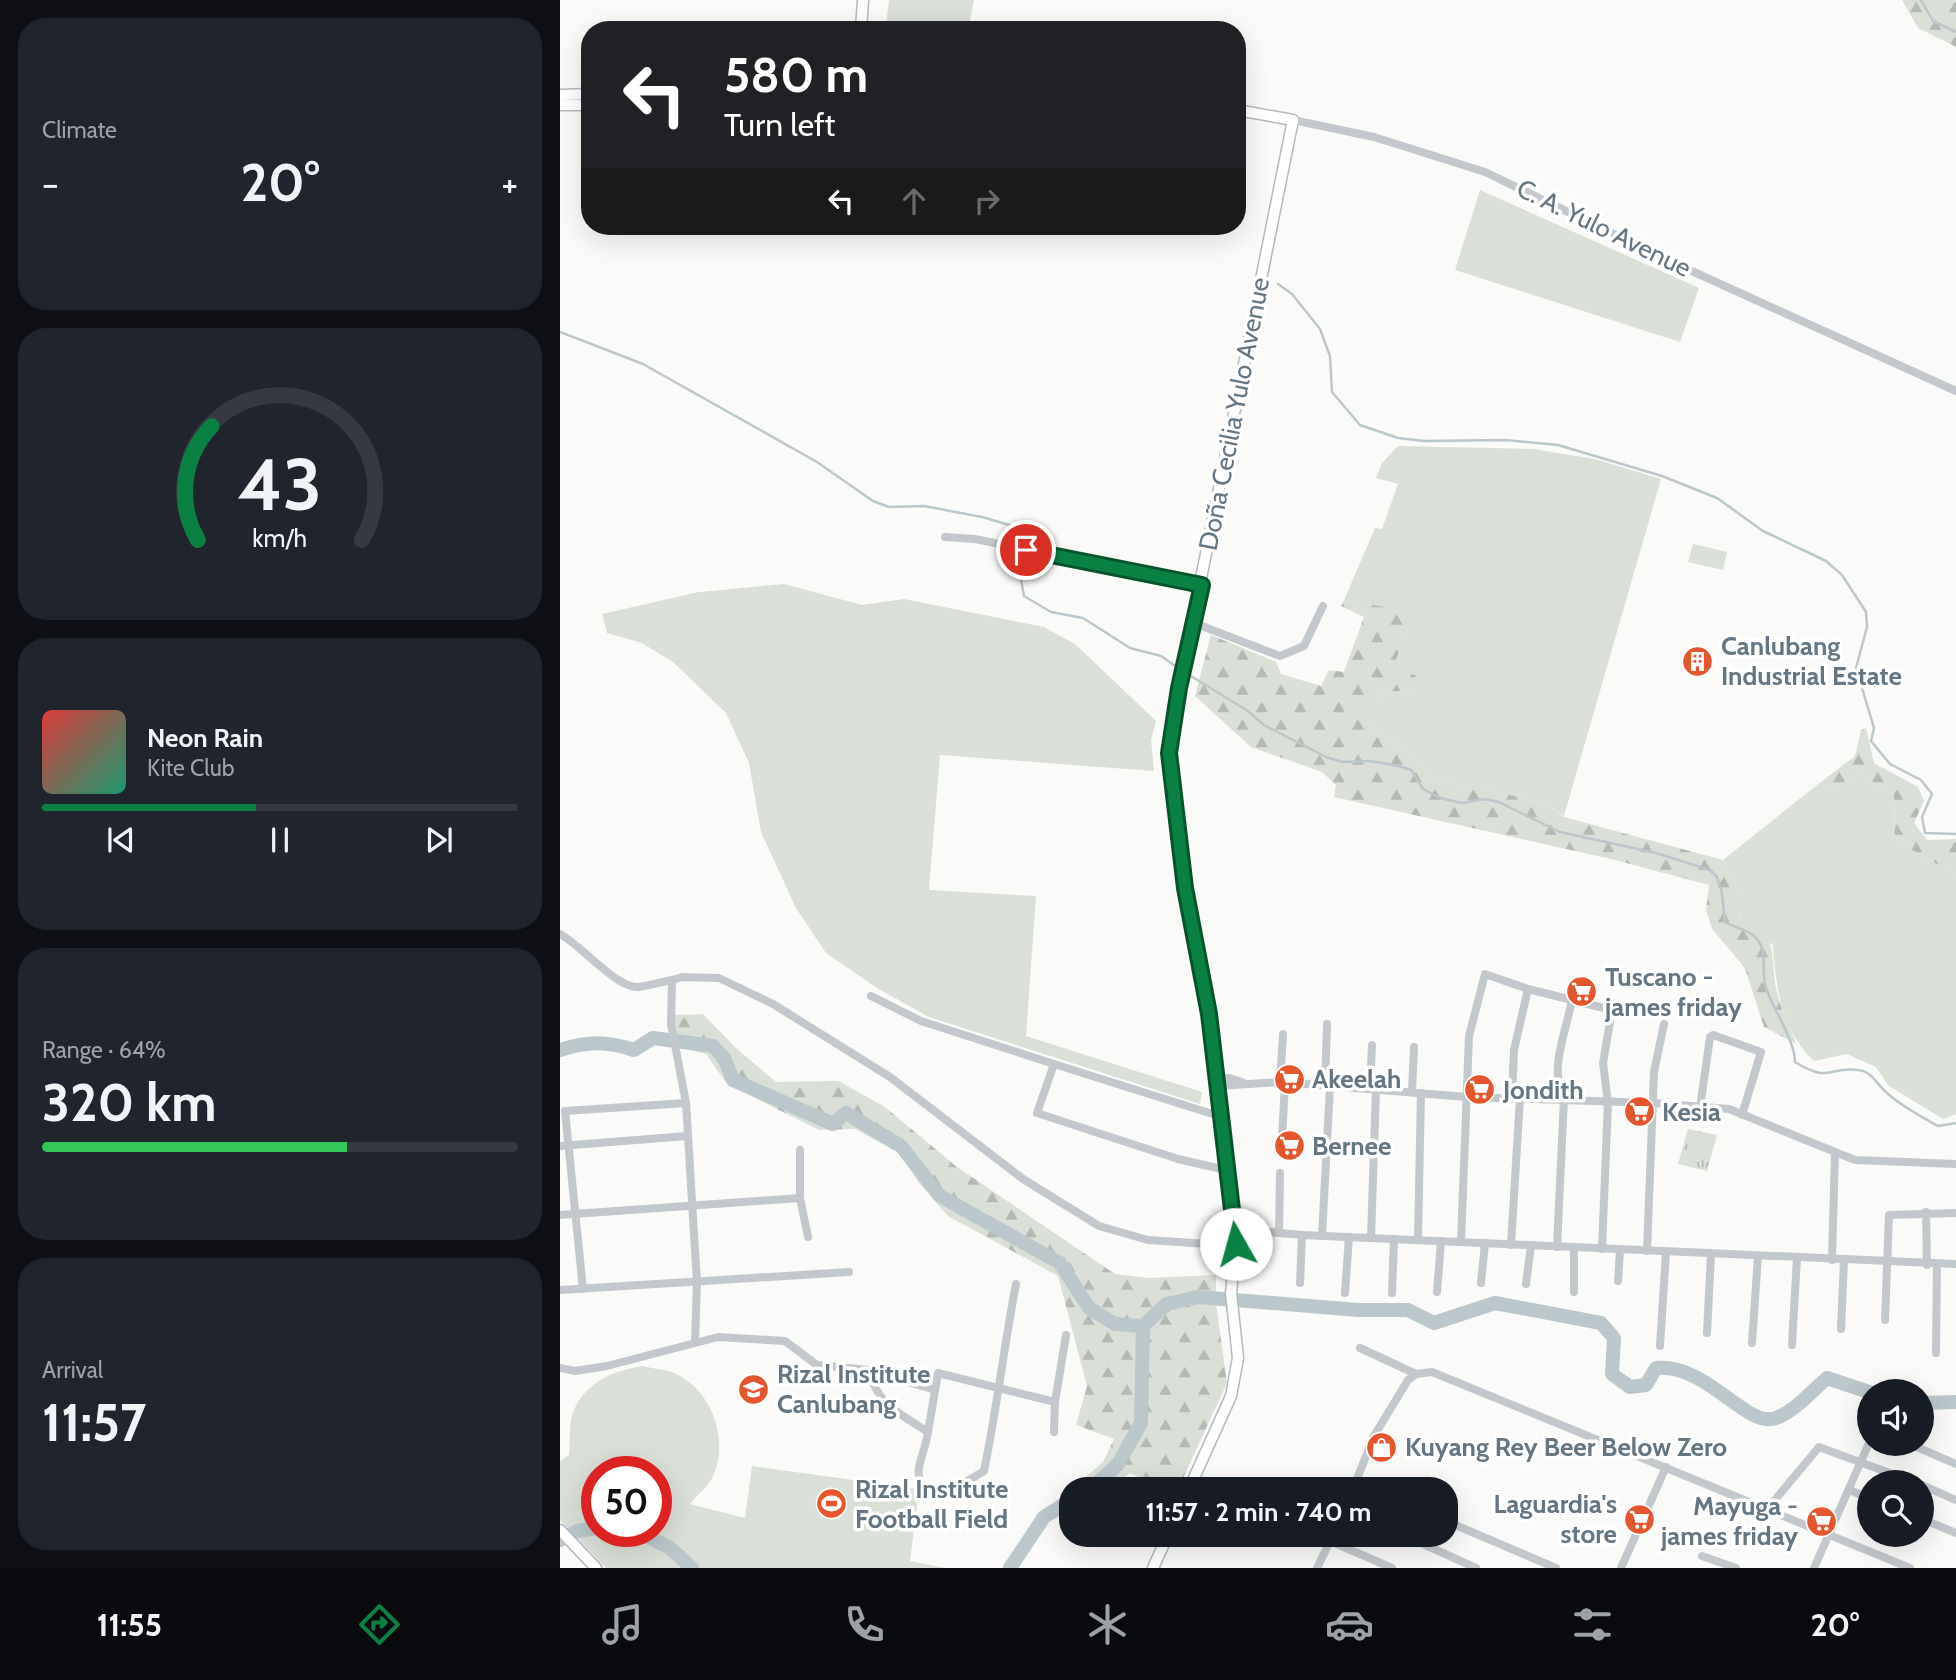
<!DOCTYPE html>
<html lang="en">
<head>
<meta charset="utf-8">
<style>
  :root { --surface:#171b24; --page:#20242c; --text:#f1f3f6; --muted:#9ea1a6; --line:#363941; --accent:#0b8043 }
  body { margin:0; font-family:Cabin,sans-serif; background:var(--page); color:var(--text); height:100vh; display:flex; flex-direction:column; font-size:26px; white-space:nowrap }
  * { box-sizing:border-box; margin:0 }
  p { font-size:23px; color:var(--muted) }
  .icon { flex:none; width:38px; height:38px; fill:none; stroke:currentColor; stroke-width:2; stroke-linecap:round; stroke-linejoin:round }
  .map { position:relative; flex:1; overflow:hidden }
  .drawer { display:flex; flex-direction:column; gap:18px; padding:18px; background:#0d0f14; width:560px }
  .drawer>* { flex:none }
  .guide { position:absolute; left:21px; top:21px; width:665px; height:214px; border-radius:28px; box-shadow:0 7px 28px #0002; background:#202124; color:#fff; overflow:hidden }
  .buttons { position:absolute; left:1297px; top:1379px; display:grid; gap:14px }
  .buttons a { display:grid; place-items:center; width:77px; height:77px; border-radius:50%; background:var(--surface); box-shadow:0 7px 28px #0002; font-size:35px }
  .speed { position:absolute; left:21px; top:1456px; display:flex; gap:14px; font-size:35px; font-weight:700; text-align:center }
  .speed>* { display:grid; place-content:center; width:91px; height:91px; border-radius:50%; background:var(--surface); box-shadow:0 7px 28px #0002; line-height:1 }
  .speed .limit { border:10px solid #d22; background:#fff; color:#111 }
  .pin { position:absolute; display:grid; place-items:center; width:60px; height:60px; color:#fff; margin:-30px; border:4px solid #fff; border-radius:50%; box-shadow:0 2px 7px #0007 }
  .me { position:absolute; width:77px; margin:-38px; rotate:353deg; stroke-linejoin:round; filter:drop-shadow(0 0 5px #0008) }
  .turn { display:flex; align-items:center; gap:24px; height:147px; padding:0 28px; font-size:32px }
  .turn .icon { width:91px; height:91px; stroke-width:2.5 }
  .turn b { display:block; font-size:49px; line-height:60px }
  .lanes { display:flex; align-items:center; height:66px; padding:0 28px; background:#0003; justify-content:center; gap:35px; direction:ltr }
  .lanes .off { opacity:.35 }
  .big { font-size:52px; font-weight:700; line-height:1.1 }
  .drawer .card { flex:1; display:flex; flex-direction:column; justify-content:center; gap:10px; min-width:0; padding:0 24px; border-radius:28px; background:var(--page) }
  .drawer .dial { align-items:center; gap:0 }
  .dial svg { height:182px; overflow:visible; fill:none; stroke:var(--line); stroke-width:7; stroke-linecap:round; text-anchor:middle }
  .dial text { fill:var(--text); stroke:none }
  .song { display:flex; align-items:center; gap:21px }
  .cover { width:84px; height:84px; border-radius:10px; background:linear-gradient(135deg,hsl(0 70% 55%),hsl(160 70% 35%)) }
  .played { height:7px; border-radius:4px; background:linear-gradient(90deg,var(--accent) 45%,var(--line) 45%) }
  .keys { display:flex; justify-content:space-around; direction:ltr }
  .heat { display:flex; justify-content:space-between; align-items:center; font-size:38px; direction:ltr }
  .charge { height:10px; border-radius:5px; background:linear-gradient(90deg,#34c759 64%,var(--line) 0) }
  .trip { position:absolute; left:499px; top:1477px; width:399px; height:70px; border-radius:28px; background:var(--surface); box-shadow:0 7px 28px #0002; font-weight:700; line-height:70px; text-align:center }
  .tab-bar { display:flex; height:112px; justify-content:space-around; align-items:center; background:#090b0e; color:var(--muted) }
  .tab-bar .icon { width:49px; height:49px }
  .tab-bar .on { color:var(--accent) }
  .tab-bar b { font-size:32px; color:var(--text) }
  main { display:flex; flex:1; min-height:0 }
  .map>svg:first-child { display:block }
  .grass { fill:#dadfd7; fill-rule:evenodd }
  .forest { fill:url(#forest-firs) }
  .park { fill:url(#park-tufts) }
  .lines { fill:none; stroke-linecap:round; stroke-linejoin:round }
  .stream { stroke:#bbc7cb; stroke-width:2.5 }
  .river { stroke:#bbc7cb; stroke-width:14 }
  .secondary-casing { stroke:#b3babf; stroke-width:13 }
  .street { stroke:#c3c8cc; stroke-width:8 }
  .secondary { stroke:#fff; stroke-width:10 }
  .route-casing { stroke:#07532c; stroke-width:18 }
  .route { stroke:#0b8043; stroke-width:12 }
  .labels { text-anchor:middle; stroke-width:7; stroke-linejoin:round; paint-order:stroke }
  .street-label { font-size:26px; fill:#657683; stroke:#fff }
  .poi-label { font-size:26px; font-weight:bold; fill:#657683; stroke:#fff; text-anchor:start }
</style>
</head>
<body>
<main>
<section class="drawer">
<div class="card"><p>Climate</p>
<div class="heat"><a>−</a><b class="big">20°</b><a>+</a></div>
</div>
<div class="card dial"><svg viewBox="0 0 100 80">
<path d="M14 69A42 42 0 1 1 86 69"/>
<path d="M14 69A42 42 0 0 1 20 19" stroke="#0b8043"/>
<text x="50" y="56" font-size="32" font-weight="700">43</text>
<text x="50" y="72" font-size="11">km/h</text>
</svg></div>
<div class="card">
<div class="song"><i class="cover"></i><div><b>Neon Rain</b><p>Kite Club</p></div></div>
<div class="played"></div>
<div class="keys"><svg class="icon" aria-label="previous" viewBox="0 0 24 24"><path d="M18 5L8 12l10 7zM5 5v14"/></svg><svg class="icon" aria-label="pause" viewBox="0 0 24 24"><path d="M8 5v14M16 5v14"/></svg><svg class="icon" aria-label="next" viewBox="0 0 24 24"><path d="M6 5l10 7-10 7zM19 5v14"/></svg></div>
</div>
<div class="card"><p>Range · 64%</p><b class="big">320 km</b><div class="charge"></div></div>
<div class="card"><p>Arrival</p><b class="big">11:57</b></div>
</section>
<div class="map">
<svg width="1396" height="1568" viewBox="0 0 1396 1568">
  <defs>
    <pattern id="forest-firs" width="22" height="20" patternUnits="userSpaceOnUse" patternTransform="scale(1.75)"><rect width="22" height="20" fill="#dadfd7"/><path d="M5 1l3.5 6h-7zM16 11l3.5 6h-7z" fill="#b4b9b4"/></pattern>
    <pattern id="park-tufts" width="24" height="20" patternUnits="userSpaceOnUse" patternTransform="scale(1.75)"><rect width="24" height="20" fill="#dadfd7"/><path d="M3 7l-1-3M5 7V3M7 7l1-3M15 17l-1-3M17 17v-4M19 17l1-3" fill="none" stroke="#b4b9b4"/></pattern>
  </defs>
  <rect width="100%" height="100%" fill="#fafaf8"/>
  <g class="grass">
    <path d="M329,0H414L408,30L326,25Z"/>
    <path d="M920,190L1139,288L1120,342L895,270Z"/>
    <path d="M838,446L973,449L1035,459L1101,479L1004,816L982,802L871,779L854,758L809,726L801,712L825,692L851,690L855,676L833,665L848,628V612L784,600L815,528L822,529L838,484L816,478L822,463Z"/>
    <path d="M1133,544L1167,552L1163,570L1128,562Z"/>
    <path d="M224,584L302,605L344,599L484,627L515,644L596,721L591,740L594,771L380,755L369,890L476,896L466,1036L642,1092L640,1104L369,1017L317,988L266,953L236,908L201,832L189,763L166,713L113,662L82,643L47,633L42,614L139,592Z"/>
    <path d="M1300,774L1334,795L1335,840L1396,875V1114L1383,1119L1329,1086L1316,1067L1287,1054L1254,1061C1221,1030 1216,988 1213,945L1180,920L1176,887L1163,860L1257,785L1275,787Z"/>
    <path d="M83,1366C93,1369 105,1369 114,1373C153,1390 171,1443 151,1480C145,1489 136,1496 130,1504L185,1518L192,1466L359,1489L350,1561L385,1568H46L0,1520V1461L9,1455C11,1442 8,1421 14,1410C26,1382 55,1370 83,1366ZM37,1472H96V1531H37Z"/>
  </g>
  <g class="forest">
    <path d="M1342,0H1396V47L1358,28Z"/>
    <path d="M784,600L848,611V628L834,665L856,676L851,690L825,692L802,712L809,726L854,758L871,779L983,802L1004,817L1163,860L1176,887L1180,920C1222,931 1209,960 1217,992C1221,1009 1230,1027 1236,1044L1204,1027L1185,968L1152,929L1146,910L1149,885L1055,860L774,797L776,785L762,772L691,747L635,696L651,635L716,662L721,674L761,686L769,670L784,672L804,617L781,606Z"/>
    <path d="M1306,728L1314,763L1358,787L1364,801L1354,823L1367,840L1396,839V875L1335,840L1334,795L1300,774L1275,787L1257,785L1295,756L1301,730Z"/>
    <path d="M143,1014L176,1048L216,1082L278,1081L325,1107L397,1167L555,1274L588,1278L656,1275V1303L667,1383L618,1489H604L570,1473L550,1489H528L522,1480L543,1462L554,1439L516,1425L527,1386L498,1276L388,1216L359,1183L341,1154L295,1129L259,1130L167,1084L146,1054L118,1047L114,1015Z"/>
  </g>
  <path class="park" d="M1128,1129L1157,1135L1147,1171L1118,1164Z"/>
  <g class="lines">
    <g class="stream">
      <path d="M1361,0L1373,21L1396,32"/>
      <path d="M718,284L732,294L760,329L770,356L772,392L800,425L838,438L864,441L946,440L998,445L1102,476L1157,498L1203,531L1266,561L1282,575L1306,612L1307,627L1296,668L1314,728L1311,741L1330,764L1361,780L1372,794L1362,817L1365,833L1396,834"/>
      <path d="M0,332L83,364L257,462L313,501L329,507L364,506L422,517L453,526L467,534L465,546"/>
      <path d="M464,553L460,574L464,596L491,612L523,618L570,648L601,656L618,668"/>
      <path d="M626,673L688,711L704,725L766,757L782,762L810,761L839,766L851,770L863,789L880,798L902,803L925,799L939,802L1000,832L1096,853L1150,870L1157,877L1162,893L1165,922C1173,927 1188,930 1194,936C1210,950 1200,971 1206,988C1214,1011 1235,1041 1235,1062C1271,1084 1268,1066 1298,1070C1312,1071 1317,1085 1327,1093C1342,1107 1361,1116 1378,1126L1396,1123"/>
    </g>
    <g class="river">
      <path d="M0,1050C28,1041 47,1041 74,1050L93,1038L153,1046L164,1058L173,1080L273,1124L286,1113L341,1146L380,1196L500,1263L529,1308L555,1324L583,1326"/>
      <path d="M1362,1403L1396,1402"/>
      <path d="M531,1489L558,1464L581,1423L583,1326L607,1304L638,1297L798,1310H848L874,1323L935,1303L1041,1323L1054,1338L1052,1374L1070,1387L1086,1385L1096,1368C1147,1363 1186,1429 1216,1418C1234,1412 1253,1390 1267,1378L1309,1392"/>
      <path d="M77,1531L110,1548L132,1568"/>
      <path d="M0,1540L17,1531L37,1528"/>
      <path d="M450,1568L484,1517L511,1500"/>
    </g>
    <defs>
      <g id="secondary">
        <path d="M301,30L303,0"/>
        <path d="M0,95L30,94"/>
        <path d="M0,105H30"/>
        <path d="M629,1489L671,1396L678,1358L671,1293L676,1244L662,1117L649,1014L615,822L609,753L619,688L733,120L677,110"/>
        <path d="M0,1530L36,1568"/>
        <path d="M593,1568L608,1535"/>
      </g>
    </defs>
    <use href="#secondary" class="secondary-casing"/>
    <g class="street">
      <path d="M733,120L814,137L925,172L1112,262L1396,391"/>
      <path d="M385,537L415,539L642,585"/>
      <path d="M634,623L720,656L744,646L763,606"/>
      <path d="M0,934C21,945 56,988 78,987C89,986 101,982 112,980"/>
      <path d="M968,989L1052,1010L1043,1063L1048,1102L1042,1249"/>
      <path d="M311,996L361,1021L494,1064"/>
      <path d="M657,1079L669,1078L682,1082"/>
      <path d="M720,1082L723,1034"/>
      <path d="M765,1085L767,1024"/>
      <path d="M658,1086L720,1082L907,1097L1094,1103L1169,1109L1295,1160L1396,1164"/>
      <path d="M810,1087L812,1045"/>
      <path d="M852,1092L854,1047"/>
      <path d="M1140,1108L1150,1037L1153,1035L1201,1052L1182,1115"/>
      <path d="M662,1117L494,1064L477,1113L618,1159L666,1170"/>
      <path d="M722,1139L725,1083"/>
      <path d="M0,1146L127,1136"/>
      <path d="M240,1150V1198L248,1237"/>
      <path d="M1366,1212L1367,1265"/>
      <path d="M0,1215L240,1198"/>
      <path d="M675,1229L742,1235L1396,1264"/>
      <path d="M719,1233L720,1173"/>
      <path d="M762,1236L770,1086"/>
      <path d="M811,1238L816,1088"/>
      <path d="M858,1240L861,1093"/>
      <path d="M901,1242L909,1036L925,974L968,989L954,1050L952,1096"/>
      <path d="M951,1245L960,1097"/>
      <path d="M997,1247L1004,1099C988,1070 1007,1030 1012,999"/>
      <path d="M1087,1251L1094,1072L1104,1024"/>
      <path d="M1272,1260L1275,1153"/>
      <path d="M1058,1281L1060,1250"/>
      <path d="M740,1283L742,1235"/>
      <path d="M921,1283L925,1243"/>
      <path d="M966,1284L971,1246"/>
      <path d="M23,1289L5,1111L126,1103"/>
      <path d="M0,1290L289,1272"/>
      <path d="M877,1292L881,1241"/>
      <path d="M1014,1292V1247"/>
      <path d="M785,1293L789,1237"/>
      <path d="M832,1293L834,1239"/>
      <path d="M1325,1320L1329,1215L1396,1213"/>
      <path d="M1281,1329L1284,1260"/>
      <path d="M1147,1333L1151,1254"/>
      <path d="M135,1342L137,1282L126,1103L111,1024L112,980L122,977L159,978L213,1004L330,1077L463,1179L539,1226L588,1240L648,1244"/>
      <path d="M1192,1343L1198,1256"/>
      <path d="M1232,1345L1237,1258"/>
      <path d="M1100,1346L1106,1252"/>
      <path d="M800,1348L856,1374L872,1372L1350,1568"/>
      <path d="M1376,1353L1377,1264"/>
      <path d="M0,1368L15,1371L47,1366L158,1337L225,1341L257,1365L308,1370C318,1405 339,1413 368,1432L378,1373L495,1402L494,1432"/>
      <path d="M308,1370L375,1390"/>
      <path d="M495,1402L506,1335"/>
      <path d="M368,1432C364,1460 349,1471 368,1495L381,1497L424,1471C437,1408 444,1346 456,1284"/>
      <path d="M1350,1444L1396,1464"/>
      <path d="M633,1481L650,1489"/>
      <path d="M796,1482L812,1489"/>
      <path d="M1362,1485L1396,1500"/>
      <path d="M793,1489L814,1436L848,1380L856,1374"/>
      <path d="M1289,1490L1309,1498"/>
      <path d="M1209,1507L1259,1447L1354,1482"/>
      <path d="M1362,1519L1396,1533"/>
      <path d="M886,1521L996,1568"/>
      <path d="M756,1535L832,1568"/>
      <path d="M843,1535L916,1568"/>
      <path d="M1142,1556L1176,1568"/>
      <path d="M757,1568L773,1535"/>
      <path d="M1061,1568L1106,1467"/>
      <path d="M1254,1568L1309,1443"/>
    </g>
    <use href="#secondary" class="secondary"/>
  </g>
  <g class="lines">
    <defs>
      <path id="route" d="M466,550L642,585L619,688L609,753L625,888L649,1014L676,1244"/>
    </defs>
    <use href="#route" class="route-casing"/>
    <use href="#route" class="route"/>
  </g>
  <defs>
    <symbol id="building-disc" viewBox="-11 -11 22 22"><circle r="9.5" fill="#e4572e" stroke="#fff"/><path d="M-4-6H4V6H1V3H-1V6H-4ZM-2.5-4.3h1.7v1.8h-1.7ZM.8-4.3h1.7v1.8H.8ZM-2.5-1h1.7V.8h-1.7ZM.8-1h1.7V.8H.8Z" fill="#fff"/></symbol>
    <symbol id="supermarket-disc" viewBox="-11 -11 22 22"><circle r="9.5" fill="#e4572e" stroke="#fff"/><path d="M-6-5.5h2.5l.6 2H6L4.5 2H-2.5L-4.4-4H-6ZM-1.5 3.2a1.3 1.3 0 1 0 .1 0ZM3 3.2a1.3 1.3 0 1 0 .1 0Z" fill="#fff"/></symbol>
    <symbol id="school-disc" viewBox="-11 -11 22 22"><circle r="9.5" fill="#e4572e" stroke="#fff"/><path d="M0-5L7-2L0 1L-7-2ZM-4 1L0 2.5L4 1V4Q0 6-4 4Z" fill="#fff"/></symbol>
    <symbol id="shop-disc" viewBox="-11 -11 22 22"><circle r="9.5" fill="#e4572e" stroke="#fff"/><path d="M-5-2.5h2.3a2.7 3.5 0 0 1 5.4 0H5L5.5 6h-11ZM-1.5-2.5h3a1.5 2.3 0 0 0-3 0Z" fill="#fff"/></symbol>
    <symbol id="stadium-disc" viewBox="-11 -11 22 22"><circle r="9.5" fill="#e4572e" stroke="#fff"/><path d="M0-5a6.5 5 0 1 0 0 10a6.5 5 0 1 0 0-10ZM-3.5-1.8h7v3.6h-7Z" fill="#fff"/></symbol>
  </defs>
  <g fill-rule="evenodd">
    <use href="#building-disc" x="1120" y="644" width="35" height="35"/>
    <use href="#supermarket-disc" x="1004" y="974" width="35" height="35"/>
    <use href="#supermarket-disc" x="712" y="1062" width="35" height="35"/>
    <use href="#supermarket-disc" x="902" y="1072" width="35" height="35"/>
    <use href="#supermarket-disc" x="1062" y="1094" width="35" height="35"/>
    <use href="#supermarket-disc" x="712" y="1128" width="35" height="35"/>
    <use href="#school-disc" x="176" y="1372" width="35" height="35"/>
    <use href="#shop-disc" x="804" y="1430" width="35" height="35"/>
    <use href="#stadium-disc" x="254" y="1486" width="35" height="35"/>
    <use href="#supermarket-disc" x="1062" y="1502" width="35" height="35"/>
    <use href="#supermarket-disc" x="1244" y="1504" width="35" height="35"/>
  </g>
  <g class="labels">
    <g class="street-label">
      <text transform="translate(1044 228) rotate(26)" y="9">C. A. Yulo Avenue</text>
      <text transform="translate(674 414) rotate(-79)" y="9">Doña Cecilia Yulo Avenue</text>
    </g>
    <g class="poi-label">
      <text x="1161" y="655">Canlubang<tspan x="1161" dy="30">Industrial Estate</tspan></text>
      <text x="1045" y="986">Tuscano -<tspan x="1045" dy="30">james friday</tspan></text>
      <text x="752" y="1088">Akeelah</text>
      <text x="943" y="1099">Jondith</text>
      <text x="1102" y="1121">Kesia</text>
      <text x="752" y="1155">Bernee</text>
      <text x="217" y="1383">Rizal Institute<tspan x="217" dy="30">Canlubang</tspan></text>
      <text x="845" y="1456">Kuyang Rey Beer Below Zero</text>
      <text x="295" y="1498">Rizal Institute<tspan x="295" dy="30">Football Field</tspan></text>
      <text x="1057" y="1513" text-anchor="end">Laguardia's<tspan x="1057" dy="30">store</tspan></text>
      <text x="1238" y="1515" text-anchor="end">Mayuga -<tspan x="1238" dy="30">james friday</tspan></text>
    </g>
  </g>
</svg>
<div class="buttons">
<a><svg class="icon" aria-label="sound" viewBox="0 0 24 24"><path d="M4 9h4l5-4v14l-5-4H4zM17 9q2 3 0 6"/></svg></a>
<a><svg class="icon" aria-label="search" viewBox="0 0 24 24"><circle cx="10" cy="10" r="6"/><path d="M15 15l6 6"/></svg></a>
</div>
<div class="speed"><div class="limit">50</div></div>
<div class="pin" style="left:466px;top:550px;background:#d93025"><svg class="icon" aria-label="arrive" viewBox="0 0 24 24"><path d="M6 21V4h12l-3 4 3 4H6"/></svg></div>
<svg class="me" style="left:676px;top:1244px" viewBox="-20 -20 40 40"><circle r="19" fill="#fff"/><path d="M0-13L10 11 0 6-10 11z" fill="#0b8043"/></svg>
<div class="trip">11:57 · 2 min · 740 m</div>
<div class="guide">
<div class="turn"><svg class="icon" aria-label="left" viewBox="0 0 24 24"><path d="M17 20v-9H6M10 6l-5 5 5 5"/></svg><div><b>580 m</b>Turn left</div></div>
<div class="lanes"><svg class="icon" aria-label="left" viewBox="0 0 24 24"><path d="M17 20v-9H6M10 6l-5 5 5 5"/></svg><svg class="icon off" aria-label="ahead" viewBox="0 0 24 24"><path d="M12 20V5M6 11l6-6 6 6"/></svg><svg class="icon off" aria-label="right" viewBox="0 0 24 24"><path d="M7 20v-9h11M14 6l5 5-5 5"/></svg></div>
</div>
</div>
</main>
<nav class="tab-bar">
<b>11:55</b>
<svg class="icon on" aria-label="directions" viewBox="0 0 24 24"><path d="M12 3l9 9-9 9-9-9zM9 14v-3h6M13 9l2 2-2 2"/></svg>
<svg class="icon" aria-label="music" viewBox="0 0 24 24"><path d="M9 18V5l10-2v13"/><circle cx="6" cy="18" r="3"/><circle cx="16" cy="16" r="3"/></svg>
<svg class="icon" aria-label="phone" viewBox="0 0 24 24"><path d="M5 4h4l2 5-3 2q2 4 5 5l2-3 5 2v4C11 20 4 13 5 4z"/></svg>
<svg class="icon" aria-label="climate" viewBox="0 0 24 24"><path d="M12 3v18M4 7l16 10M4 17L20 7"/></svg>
<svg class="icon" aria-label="car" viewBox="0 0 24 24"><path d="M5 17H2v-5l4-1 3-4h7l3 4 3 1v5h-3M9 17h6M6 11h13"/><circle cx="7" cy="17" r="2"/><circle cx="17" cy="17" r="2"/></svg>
<svg class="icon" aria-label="filters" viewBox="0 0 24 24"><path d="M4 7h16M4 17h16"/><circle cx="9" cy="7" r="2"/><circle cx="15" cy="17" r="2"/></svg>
<b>20°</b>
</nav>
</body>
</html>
